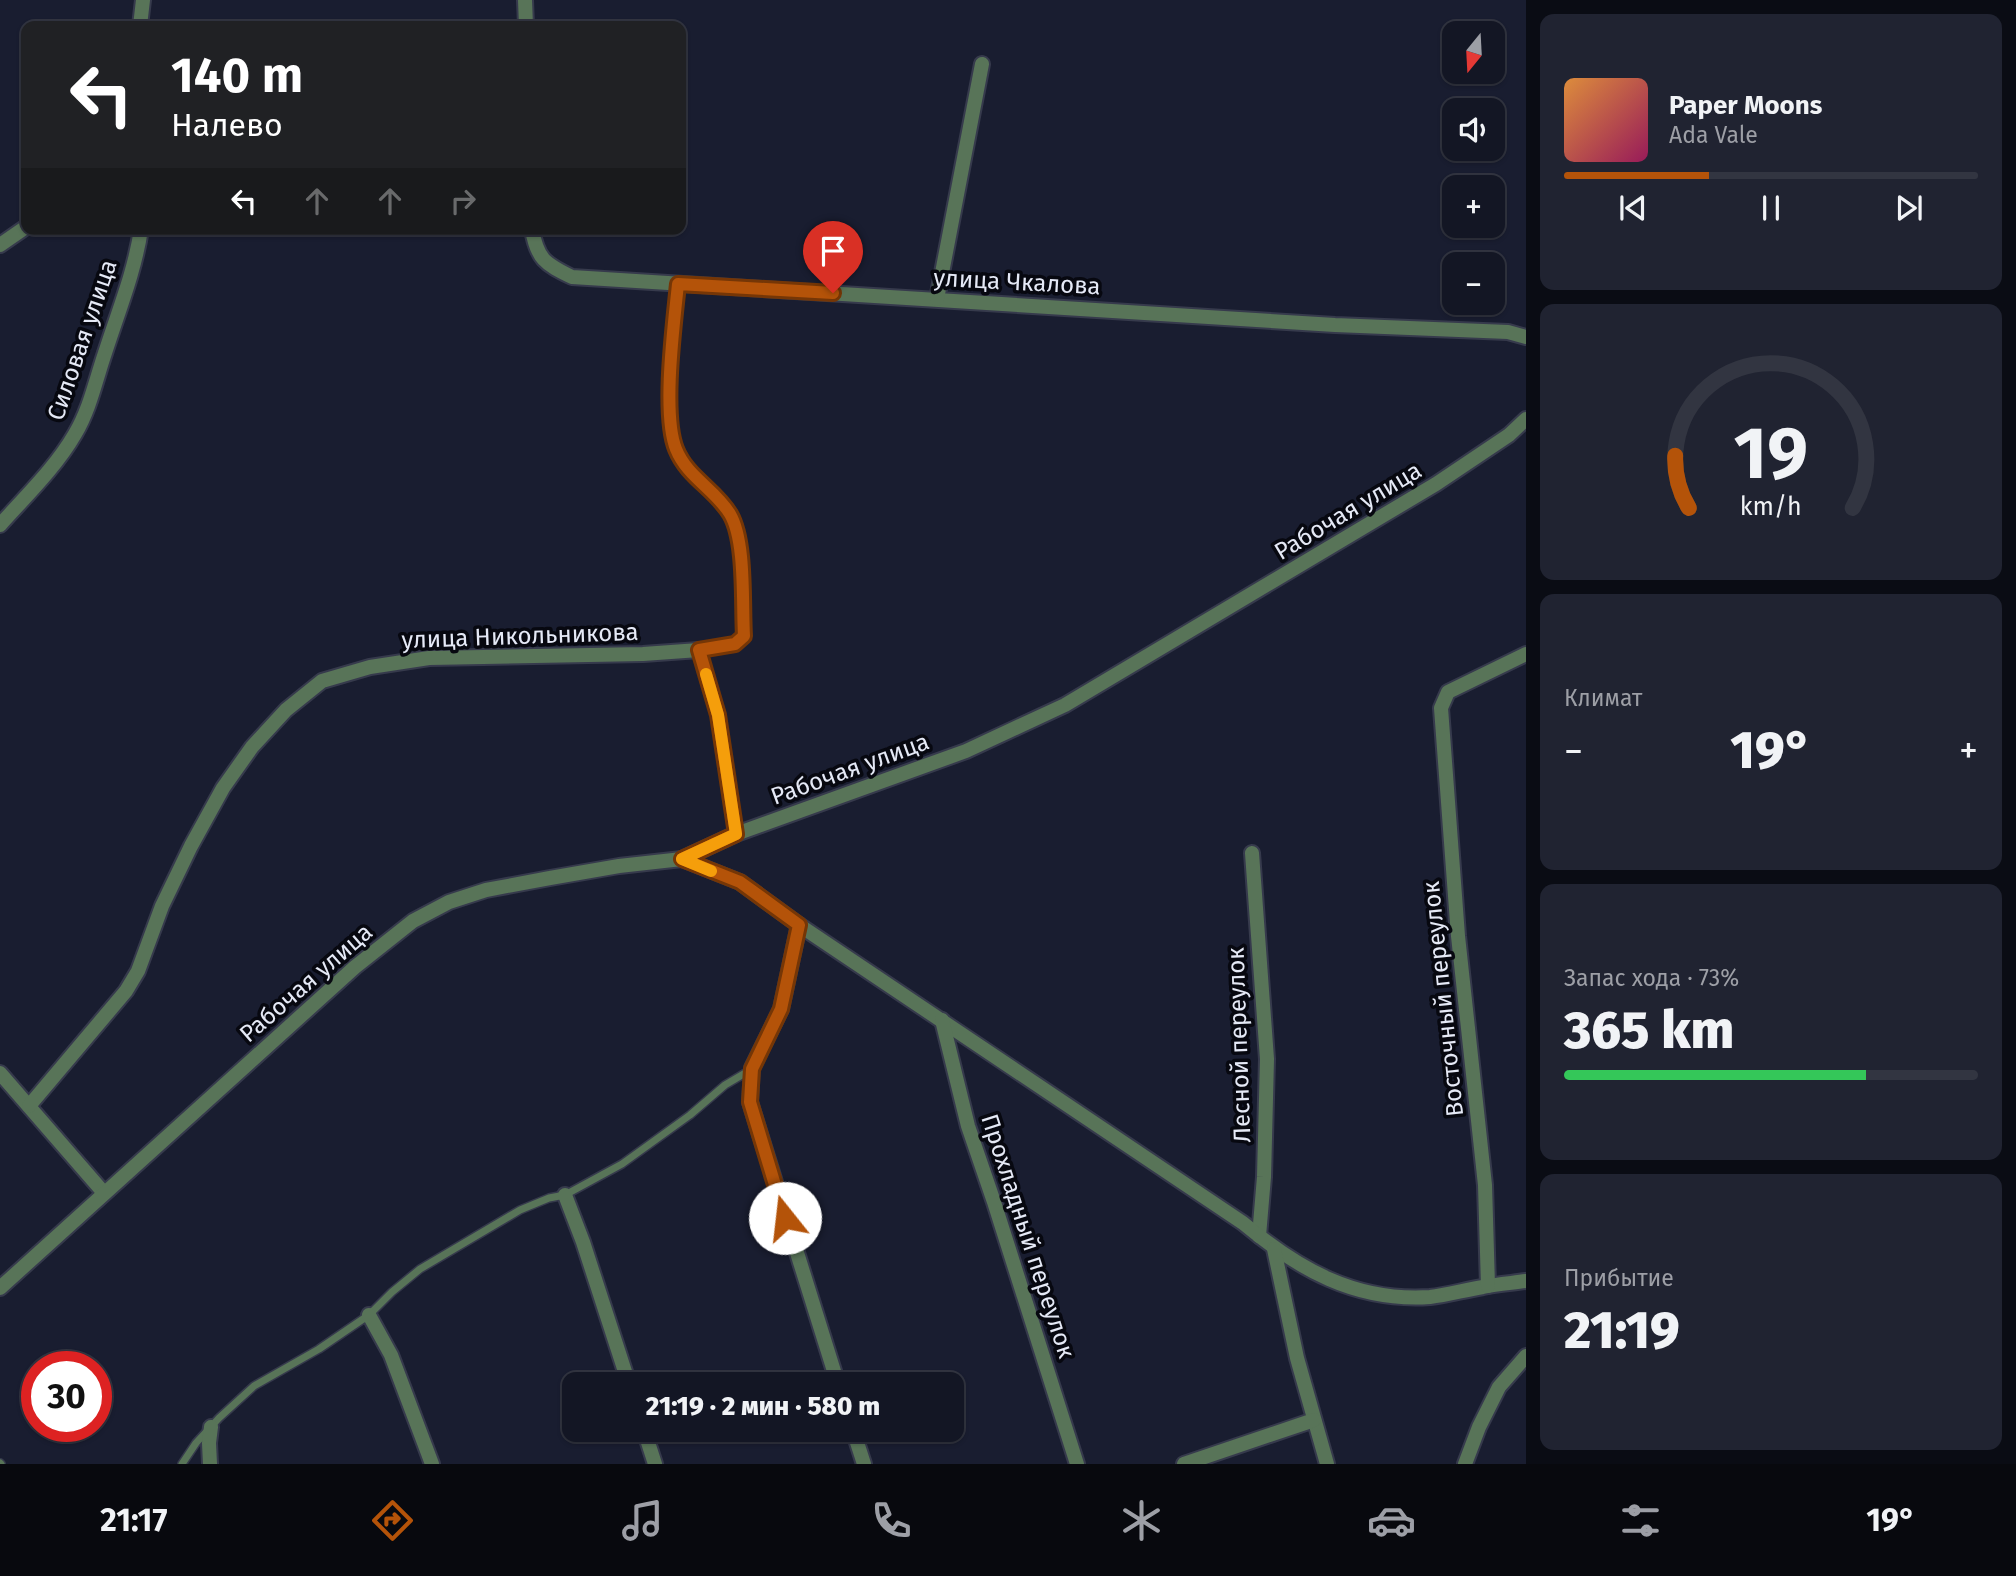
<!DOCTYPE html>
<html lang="ru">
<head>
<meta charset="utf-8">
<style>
  :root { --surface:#131624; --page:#202331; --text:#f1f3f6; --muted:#9d9fa6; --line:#323541; --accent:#b45309 }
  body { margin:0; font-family:"Fira Sans",sans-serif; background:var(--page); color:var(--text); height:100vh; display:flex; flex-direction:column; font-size:26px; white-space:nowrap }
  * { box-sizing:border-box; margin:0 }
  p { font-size:23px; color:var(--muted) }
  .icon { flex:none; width:38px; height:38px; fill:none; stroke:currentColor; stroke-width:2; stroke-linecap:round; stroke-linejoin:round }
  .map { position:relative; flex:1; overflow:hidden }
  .panel { display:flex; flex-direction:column; gap:14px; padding:14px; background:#0a0c14; width:490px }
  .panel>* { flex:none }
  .hud { position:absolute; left:21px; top:21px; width:665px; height:214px; border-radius:14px; box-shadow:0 2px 5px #0004,0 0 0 2px var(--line); background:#202124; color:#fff; overflow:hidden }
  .needle { width:46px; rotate:198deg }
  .buttons { position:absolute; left:1442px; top:21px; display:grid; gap:14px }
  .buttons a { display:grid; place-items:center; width:63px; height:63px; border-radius:14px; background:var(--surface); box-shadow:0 2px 5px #0004,0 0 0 2px var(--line); font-size:35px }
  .speed { position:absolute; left:21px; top:1351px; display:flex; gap:14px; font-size:35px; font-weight:700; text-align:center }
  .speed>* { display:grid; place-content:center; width:91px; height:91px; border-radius:50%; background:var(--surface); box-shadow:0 2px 5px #0004,0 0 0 2px var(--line); line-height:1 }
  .speed .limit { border:10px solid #d22; background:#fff; color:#111 }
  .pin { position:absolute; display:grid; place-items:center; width:60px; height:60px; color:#fff; margin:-72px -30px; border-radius:50% 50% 50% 0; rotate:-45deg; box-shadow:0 0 7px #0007 }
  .pin .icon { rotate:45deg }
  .me { position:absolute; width:77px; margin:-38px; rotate:344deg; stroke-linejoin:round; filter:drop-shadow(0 0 5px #0008) }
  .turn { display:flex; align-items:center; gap:24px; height:147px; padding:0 35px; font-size:32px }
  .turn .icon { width:91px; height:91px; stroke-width:2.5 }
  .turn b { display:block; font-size:49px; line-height:60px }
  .lanes { display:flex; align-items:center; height:66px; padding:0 35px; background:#0003; justify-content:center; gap:35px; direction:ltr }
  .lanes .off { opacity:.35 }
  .big { font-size:52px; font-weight:800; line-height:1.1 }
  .panel .card { flex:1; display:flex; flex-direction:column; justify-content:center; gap:10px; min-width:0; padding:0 24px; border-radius:14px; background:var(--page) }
  .panel .dial { align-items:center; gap:0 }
  .dial svg { height:182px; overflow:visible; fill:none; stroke:var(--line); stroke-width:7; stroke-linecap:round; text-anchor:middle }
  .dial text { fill:var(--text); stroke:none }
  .song { display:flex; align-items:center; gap:21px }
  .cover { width:84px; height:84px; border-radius:10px; background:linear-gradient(135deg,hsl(30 70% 55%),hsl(330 70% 35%)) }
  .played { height:7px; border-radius:4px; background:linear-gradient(90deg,var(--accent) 35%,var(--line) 35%) }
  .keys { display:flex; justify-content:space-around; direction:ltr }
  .heat { display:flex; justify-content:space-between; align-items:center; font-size:38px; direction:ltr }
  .charge { height:10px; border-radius:5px; background:linear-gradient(90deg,#34c759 73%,var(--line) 0) }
  .trip { position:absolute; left:562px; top:1372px; width:402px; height:70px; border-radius:14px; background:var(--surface); box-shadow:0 2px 5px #0004,0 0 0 2px var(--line); font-weight:800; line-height:70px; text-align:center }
  .tab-bar { display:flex; height:112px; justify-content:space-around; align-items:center; background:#08090e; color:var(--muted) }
  .tab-bar .icon { width:49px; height:49px }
  .tab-bar .current { color:var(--accent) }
  .tab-bar b { font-size:32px; color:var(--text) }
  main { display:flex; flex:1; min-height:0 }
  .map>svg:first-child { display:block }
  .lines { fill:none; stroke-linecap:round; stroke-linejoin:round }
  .lane-casing { stroke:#363a4c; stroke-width:10 }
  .street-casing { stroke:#363a4c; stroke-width:18 }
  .lane { stroke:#587458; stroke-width:7 }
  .street { stroke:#587458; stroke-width:14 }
  .route-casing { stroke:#753606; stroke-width:18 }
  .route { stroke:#b45309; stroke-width:12 }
  .slow { stroke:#f59e0b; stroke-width:12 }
  .labels { text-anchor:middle; stroke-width:7; stroke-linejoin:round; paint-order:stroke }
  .street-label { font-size:24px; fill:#e5e9f6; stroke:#070810 }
</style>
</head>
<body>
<main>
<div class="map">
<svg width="1526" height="1464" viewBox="0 0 1526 1464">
  <rect width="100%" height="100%" fill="#191d30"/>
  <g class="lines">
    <defs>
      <g id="lane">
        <path d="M678,284C674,324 662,414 676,449C687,477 715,489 730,514C746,541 742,603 744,636L735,644L699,650L718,715L736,833"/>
        <path d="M0,1463L1,1464"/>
        <path d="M182,1464L196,1443L219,1418L254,1386L319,1349L369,1315L392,1292L420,1269L520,1210L549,1198L565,1195L622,1164L690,1115L725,1085L752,1069"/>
      </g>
      <g id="street">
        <path d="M525,0L526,26"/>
        <path d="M140,26L143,0"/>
        <path d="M532,229C537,259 545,264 572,277L1335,325L1508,332L1526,337"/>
        <path d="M0,245L26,227"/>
        <path d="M937,299L982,64"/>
        <path d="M0,525C26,496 56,467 75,434C90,409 96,379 105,353C118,312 135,271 141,229"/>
        <path d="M1252,853L1267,1059L1264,1177L1259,1236"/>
        <path d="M682,859L740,882L799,925L1243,1223C1298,1269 1355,1302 1430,1297C1447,1295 1465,1290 1483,1287C1497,1284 1512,1283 1526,1281"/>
        <path d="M799,925L781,1009L752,1068L750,1102L838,1384"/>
        <path d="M942,1020L968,1126L994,1202L1077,1464"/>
        <path d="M0,1073L104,1193"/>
        <path d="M29,1106L126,991L138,971L162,906L191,846L223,788L252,747L286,710L322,681L370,667L429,658L643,654L699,650"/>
        <path d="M565,1195L583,1242L629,1384"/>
        <path d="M1274,1249L1297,1358L1327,1464"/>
        <path d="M1488,1286L1485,1185L1458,936L1441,708L1448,692L1526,654"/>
        <path d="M0,1288L355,967L413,921L449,902L486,890L550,878L619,866L682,859L736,834L966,751L1065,705L1436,484L1509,435L1526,419"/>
        <path d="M369,1315L391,1355L432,1464"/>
        <path d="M644,1430L655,1464"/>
        <path d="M853,1430L864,1464"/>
        <path d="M210,1464L209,1443L211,1427"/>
        <path d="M1184,1464L1314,1420"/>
        <path d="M1465,1464L1479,1427L1499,1387L1526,1356"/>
      </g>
    </defs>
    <use href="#lane" class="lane-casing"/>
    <use href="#street" class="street-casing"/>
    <use href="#lane" class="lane"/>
    <use href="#street" class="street"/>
  </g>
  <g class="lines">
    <defs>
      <path id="route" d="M785,1218L750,1102L752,1069L781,1009L799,925L740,882L682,859L736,834L718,715L699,650L735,644L744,636C742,603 746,541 730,514C715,489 687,477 676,449C662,414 674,324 678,284L833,293"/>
    </defs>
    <use href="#route" class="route-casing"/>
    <use href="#route" class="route"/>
    <path class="slow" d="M706,674L718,715L736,834L682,859L711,871"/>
  </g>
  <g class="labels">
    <g class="street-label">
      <text transform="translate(1017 282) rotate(3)" y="8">улица Чкалова</text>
      <text transform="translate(82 340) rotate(-71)" y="8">Силовая улица</text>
      <text transform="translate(1348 511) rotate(-31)" y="8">Рабочая улица</text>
      <text transform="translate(520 636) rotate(-2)" y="8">улица Никольникова</text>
      <text transform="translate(850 769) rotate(-20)" y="8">Рабочая улица</text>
      <text transform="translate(306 983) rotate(-41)" y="8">Рабочая улица</text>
      <text transform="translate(1443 999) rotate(-96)" y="8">Восточный переулок</text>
      <text transform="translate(1239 1045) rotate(-92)" y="8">Лесной переулок</text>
      <text transform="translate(1028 1236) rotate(72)" y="8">Прохладный переулок</text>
    </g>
  </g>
</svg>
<div class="buttons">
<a><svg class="needle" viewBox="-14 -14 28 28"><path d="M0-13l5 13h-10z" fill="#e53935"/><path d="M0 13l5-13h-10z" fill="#9d9fa6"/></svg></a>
<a><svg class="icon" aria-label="sound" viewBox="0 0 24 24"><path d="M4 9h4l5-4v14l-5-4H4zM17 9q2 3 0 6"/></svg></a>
<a>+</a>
<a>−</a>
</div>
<div class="speed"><div class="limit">30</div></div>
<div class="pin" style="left:833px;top:293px;background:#d93025"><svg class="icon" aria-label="arrive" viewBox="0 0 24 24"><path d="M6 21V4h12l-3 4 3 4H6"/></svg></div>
<svg class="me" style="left:785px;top:1218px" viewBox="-20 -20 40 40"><circle r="19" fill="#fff"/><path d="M0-13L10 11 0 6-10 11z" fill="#b45309"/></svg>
<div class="trip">21:19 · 2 мин · 580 m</div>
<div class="hud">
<div class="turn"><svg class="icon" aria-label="left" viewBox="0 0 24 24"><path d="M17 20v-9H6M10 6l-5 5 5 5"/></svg><div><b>140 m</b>Налево</div></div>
<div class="lanes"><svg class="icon" aria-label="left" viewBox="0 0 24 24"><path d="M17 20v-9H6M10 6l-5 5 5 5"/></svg><svg class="icon off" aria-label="ahead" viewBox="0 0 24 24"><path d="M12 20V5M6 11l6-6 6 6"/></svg><svg class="icon off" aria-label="ahead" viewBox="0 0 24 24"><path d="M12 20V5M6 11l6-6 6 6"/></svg><svg class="icon off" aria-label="right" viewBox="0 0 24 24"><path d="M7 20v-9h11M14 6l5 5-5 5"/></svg></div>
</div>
</div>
<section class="panel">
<div class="card">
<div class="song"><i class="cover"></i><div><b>Paper Moons</b><p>Ada Vale</p></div></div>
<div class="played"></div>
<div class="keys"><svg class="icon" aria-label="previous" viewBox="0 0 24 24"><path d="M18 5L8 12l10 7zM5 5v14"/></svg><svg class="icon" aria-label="pause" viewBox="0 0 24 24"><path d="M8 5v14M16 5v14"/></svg><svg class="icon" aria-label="next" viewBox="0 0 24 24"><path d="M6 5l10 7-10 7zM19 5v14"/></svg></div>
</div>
<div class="card dial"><svg viewBox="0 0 100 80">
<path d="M14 69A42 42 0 1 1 86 69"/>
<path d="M14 69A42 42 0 0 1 8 46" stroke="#b45309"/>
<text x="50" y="56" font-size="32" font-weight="700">19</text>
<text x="50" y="72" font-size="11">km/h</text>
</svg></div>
<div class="card"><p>Климат</p>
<div class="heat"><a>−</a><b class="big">19°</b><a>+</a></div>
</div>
<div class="card"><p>Запас хода · 73%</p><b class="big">365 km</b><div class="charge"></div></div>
<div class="card"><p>Прибытие</p><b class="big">21:19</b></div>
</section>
</main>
<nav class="tab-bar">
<b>21:17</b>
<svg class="icon current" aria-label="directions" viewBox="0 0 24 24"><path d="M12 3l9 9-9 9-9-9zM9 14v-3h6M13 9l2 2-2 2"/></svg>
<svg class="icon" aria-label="music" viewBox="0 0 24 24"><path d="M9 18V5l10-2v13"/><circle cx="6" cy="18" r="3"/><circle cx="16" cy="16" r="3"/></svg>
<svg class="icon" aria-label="phone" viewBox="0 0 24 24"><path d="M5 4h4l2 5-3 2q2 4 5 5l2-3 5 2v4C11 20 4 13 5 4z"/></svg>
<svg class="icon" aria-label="climate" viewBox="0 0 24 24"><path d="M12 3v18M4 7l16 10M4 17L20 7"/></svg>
<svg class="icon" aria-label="car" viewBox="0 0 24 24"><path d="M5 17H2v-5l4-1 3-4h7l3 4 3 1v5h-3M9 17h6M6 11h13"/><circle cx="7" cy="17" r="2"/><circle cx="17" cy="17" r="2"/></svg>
<svg class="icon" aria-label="filters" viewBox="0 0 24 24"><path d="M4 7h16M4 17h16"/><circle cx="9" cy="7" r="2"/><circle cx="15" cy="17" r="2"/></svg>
<b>19°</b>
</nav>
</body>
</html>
